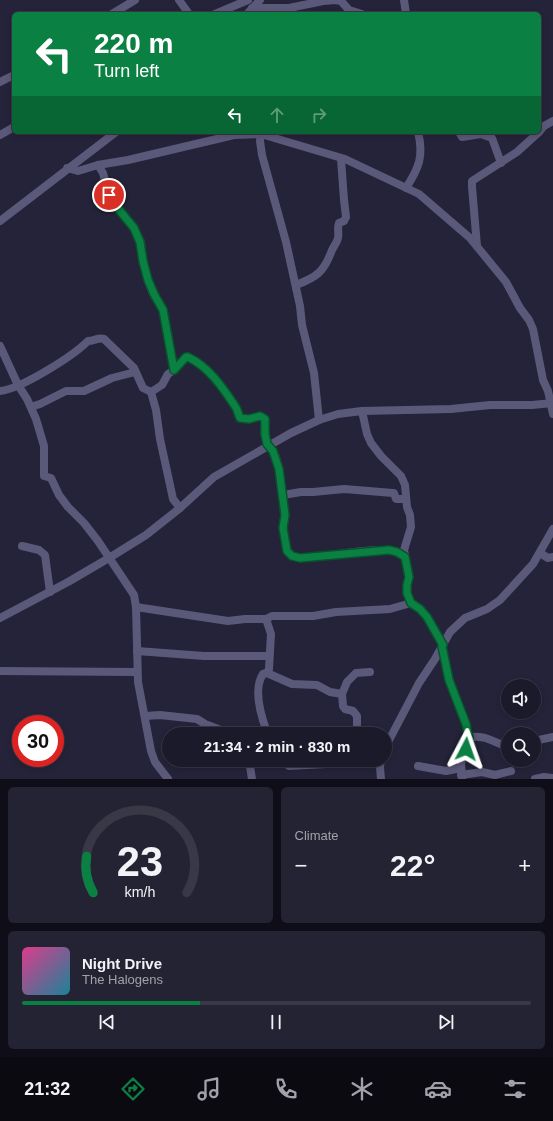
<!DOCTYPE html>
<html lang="en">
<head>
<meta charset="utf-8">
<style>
  :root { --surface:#1b1a2b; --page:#242333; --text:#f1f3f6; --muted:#a0a1a9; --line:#393847; --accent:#0b8043 }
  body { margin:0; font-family:Arial,sans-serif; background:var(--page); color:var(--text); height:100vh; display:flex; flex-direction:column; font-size:15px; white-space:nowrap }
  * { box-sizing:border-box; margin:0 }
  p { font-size:13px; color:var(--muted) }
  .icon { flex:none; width:22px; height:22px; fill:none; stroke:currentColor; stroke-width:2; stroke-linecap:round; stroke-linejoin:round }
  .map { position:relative; height:779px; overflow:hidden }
  .sheet { display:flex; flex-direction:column; gap:8px; padding:8px; background:#0f0e18; flex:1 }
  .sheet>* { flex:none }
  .banner { position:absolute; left:12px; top:12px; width:529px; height:122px; border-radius:6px; box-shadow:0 2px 6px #0003,0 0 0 1px var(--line); background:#0b8043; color:#fff; overflow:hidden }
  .tools { position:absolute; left:501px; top:679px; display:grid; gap:8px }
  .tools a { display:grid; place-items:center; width:40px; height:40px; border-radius:50%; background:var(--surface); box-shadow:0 2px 6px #0003,0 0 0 1px var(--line); font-size:20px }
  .speed { position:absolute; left:12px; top:715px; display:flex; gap:8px; font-size:20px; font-weight:700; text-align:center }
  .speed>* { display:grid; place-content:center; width:52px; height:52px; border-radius:50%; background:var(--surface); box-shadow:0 2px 6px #0003,0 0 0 1px var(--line); line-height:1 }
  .speed .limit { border:6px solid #d22; background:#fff; color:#111 }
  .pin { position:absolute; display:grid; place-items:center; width:34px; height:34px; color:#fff; margin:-17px; border:2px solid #fff; border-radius:50%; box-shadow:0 1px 4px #0007 }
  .me { position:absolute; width:44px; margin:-22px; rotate:4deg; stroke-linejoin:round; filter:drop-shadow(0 0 3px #0008) }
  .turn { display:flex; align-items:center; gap:14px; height:84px; padding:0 16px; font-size:18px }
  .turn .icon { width:52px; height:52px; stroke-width:2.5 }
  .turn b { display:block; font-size:28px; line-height:34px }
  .lanes { display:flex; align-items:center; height:38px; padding:0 16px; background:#0003; justify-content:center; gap:20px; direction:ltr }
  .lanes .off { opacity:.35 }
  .big { font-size:30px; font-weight:700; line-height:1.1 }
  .sheet .tile { flex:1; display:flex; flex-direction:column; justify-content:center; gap:6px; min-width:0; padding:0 14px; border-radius:6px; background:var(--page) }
  .sheet .dial { align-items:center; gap:0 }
  .dial svg { height:104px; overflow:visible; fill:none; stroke:var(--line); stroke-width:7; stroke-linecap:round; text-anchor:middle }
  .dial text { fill:var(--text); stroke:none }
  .song { display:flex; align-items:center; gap:12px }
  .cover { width:48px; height:48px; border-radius:6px; background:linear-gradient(135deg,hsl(330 70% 55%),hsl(190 70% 35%)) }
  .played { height:4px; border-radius:2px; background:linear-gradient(90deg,var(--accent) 35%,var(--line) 35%) }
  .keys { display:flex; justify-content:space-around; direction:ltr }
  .heat { display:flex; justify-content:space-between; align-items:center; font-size:22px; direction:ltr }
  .sheet .tiles { flex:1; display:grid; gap:8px; grid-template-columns:1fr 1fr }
  .tile:last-child { grid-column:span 2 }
  .trip { position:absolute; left:162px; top:727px; width:230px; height:40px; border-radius:20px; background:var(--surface); box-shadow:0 2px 6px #0003,0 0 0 1px var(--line); font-weight:700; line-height:40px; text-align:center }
  .dock { display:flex; height:64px; justify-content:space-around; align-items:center; background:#0b0a11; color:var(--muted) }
  .dock .icon { width:28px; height:28px }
  .dock .active { color:var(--accent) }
  .dock b { font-size:18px; color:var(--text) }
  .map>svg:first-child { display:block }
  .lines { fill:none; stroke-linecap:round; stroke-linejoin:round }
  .minor { stroke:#5b5979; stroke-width:8 }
  .route-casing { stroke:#07532c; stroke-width:10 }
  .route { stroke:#0b8043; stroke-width:7 }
</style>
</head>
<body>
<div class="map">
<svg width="553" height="779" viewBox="0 0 553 779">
  <rect width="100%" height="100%" fill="#242339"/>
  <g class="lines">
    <g class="minor">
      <path d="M179,0L189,14"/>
      <path d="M404,0L406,14"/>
      <path d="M252,8H289L323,1L335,0L341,1L349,10L362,14"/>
      <path d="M112,14L135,0"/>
      <path d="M215,14L248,0"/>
      <path d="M247,14L260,0"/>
      <path d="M0,82L14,75"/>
      <path d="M261,132L260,141L262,155L286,242L300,306L302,325L314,373L319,420"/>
      <path d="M459,132L462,137L481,134L492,138L501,163"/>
      <path d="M539,132L544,126L553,121"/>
      <path d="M0,135L14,127"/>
      <path d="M98,165L103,173L109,195L116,206L134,228L141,242L143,261L148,280L153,294L163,311L174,370"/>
      <path d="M67,168L78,171L98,165L128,160L234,135L261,134L345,159L419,194L470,238L506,282L520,308L529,320L533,329L543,380L548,391L553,414"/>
      <path d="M406,188C419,168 424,156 418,132"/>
      <path d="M0,221L116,132"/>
      <path d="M477,246L472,187V181L517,152L539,132"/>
      <path d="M296,285C317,277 324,272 332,250C334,246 337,243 338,238C339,233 337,228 339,223L344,221L346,217L344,200L341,159"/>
      <path d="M0,346L18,385L27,399L36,419L44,446V476L51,478L59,495L68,507L84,523L98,541L134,595L136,607L138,682L151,751L155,762L168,779"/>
      <path d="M0,391C21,389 73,356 88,341C94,341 99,337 104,339L134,368L143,388L151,392L156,410L160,439L170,485L173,499L180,508"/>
      <path d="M151,392L162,385L168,374L174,370L186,357H188C209,367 223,388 235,406C238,410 238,414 240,418L249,419L260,416L265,419V434L267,444L273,451L276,457L279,469L285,515L283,528L287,551L292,556L301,558H310C334,555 363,549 388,550C394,550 400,553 405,557"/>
      <path d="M31,407L40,404L66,391H84L112,378L135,372"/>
      <path d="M362,411L367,434L371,443L381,456L401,476L405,485L407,507L410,515L411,527L404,550L409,577L407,585V593L411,603L421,609L427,617L443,645"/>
      <path d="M282,496L289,494L301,492H313L344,489L393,493H394L396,499H406"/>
      <path d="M22,546L39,550L45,555L50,592"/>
      <path d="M540,553L548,558L553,557"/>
      <path d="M136,607L228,621L245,619H266L272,616H313L336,612L390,609L411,603"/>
      <path d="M0,618L68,582L109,558L146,535L180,508L214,477L291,433L319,420L338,414L362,411L451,409L490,405H532L553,403"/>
      <path d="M442,646L449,680L466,724L469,737L461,764L462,779"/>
      <path d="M137,651L204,656H269"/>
      <path d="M0,671L137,672"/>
      <path d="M267,673L292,684L317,685L330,692L342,694"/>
      <path d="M145,716L160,715L197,719L205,724L231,734"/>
      <path d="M266,734L267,732C261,716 253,689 263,674L267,673L269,669L271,634L266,619"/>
      <path d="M357,734V716L353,711L345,709L343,706L342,694L347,682L356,673L370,672"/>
      <path d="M469,737C487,735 492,742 508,747"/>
      <path d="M534,741L553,737"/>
      <path d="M385,748L419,683L435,659L450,632L465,618L487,609L500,600L533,564L553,529"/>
      <path d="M249,760L252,779"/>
      <path d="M284,760L286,764L289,766L345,763L357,760"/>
      <path d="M381,760L380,767L381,779"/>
      <path d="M418,766L446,771L461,768"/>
      <path d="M461,775L482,772L495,775L511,771"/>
      <path d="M535,779L544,777L553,778"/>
    </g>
  </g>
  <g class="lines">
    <defs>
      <path id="route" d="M109,195L116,206L134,228L140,242L143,261L148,280L154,294L163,310L174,370L186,357H188C209,367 223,388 235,406C238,410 238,414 240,418L249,419L260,416L265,419V434L267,444L273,451L279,469L285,515L283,528L287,551L292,556L300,558L389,550L397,552L405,557L409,577L407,585V593L411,603L420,609L427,617L443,645L442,646L449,680L466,724L469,738L466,749"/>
    </defs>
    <use href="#route" class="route-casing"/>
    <use href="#route" class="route"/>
  </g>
</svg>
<div class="tools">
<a><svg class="icon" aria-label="sound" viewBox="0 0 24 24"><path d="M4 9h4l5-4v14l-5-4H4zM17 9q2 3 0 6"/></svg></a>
<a><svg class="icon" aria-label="search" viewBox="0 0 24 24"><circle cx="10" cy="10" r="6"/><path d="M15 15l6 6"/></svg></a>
</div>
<div class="speed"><div class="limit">30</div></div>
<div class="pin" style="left:109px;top:195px;background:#d93025"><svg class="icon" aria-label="arrive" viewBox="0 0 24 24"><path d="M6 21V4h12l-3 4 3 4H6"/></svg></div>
<svg class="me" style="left:466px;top:749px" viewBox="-20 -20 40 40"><path d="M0-17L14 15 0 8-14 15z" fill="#0b8043" stroke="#fff" stroke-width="4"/></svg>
<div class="trip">21:34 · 2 min · 830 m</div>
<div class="banner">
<div class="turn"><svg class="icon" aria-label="left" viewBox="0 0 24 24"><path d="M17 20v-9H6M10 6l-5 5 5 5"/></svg><div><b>220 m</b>Turn left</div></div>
<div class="lanes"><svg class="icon" aria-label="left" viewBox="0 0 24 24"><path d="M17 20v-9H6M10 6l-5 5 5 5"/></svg><svg class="icon off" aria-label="ahead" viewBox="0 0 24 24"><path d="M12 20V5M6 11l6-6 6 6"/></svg><svg class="icon off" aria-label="right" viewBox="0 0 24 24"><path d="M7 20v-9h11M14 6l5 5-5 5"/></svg></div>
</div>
</div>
<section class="sheet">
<div class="tiles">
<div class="tile dial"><svg viewBox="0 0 100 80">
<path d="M14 69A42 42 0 1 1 86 69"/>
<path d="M14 69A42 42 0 0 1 9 41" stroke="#0b8043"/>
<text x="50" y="56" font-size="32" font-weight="700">23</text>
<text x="50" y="72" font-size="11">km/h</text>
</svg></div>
<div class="tile"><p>Climate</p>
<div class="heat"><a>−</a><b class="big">22°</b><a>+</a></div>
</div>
<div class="tile">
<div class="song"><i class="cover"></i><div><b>Night Drive</b><p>The Halogens</p></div></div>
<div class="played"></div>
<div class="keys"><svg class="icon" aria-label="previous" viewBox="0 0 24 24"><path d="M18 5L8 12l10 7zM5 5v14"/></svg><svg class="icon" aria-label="pause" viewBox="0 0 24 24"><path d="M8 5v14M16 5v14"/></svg><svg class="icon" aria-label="next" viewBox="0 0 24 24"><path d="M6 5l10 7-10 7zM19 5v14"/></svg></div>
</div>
</div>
</section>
<nav class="dock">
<b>21:32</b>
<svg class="icon active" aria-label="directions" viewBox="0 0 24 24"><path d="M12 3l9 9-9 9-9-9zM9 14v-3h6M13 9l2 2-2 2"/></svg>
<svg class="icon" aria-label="music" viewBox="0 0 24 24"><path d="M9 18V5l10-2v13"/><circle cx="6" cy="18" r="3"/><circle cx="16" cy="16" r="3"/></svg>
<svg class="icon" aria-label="phone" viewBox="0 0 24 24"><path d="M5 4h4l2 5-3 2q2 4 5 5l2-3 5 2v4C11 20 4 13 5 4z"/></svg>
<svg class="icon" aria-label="climate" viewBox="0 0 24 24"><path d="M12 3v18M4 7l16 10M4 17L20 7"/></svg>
<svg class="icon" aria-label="car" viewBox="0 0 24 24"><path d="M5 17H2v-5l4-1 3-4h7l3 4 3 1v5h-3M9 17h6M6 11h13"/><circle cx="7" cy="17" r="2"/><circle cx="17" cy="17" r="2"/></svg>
<svg class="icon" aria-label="filters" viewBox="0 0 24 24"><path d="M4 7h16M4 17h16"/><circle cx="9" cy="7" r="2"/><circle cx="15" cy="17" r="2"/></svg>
</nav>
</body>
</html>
